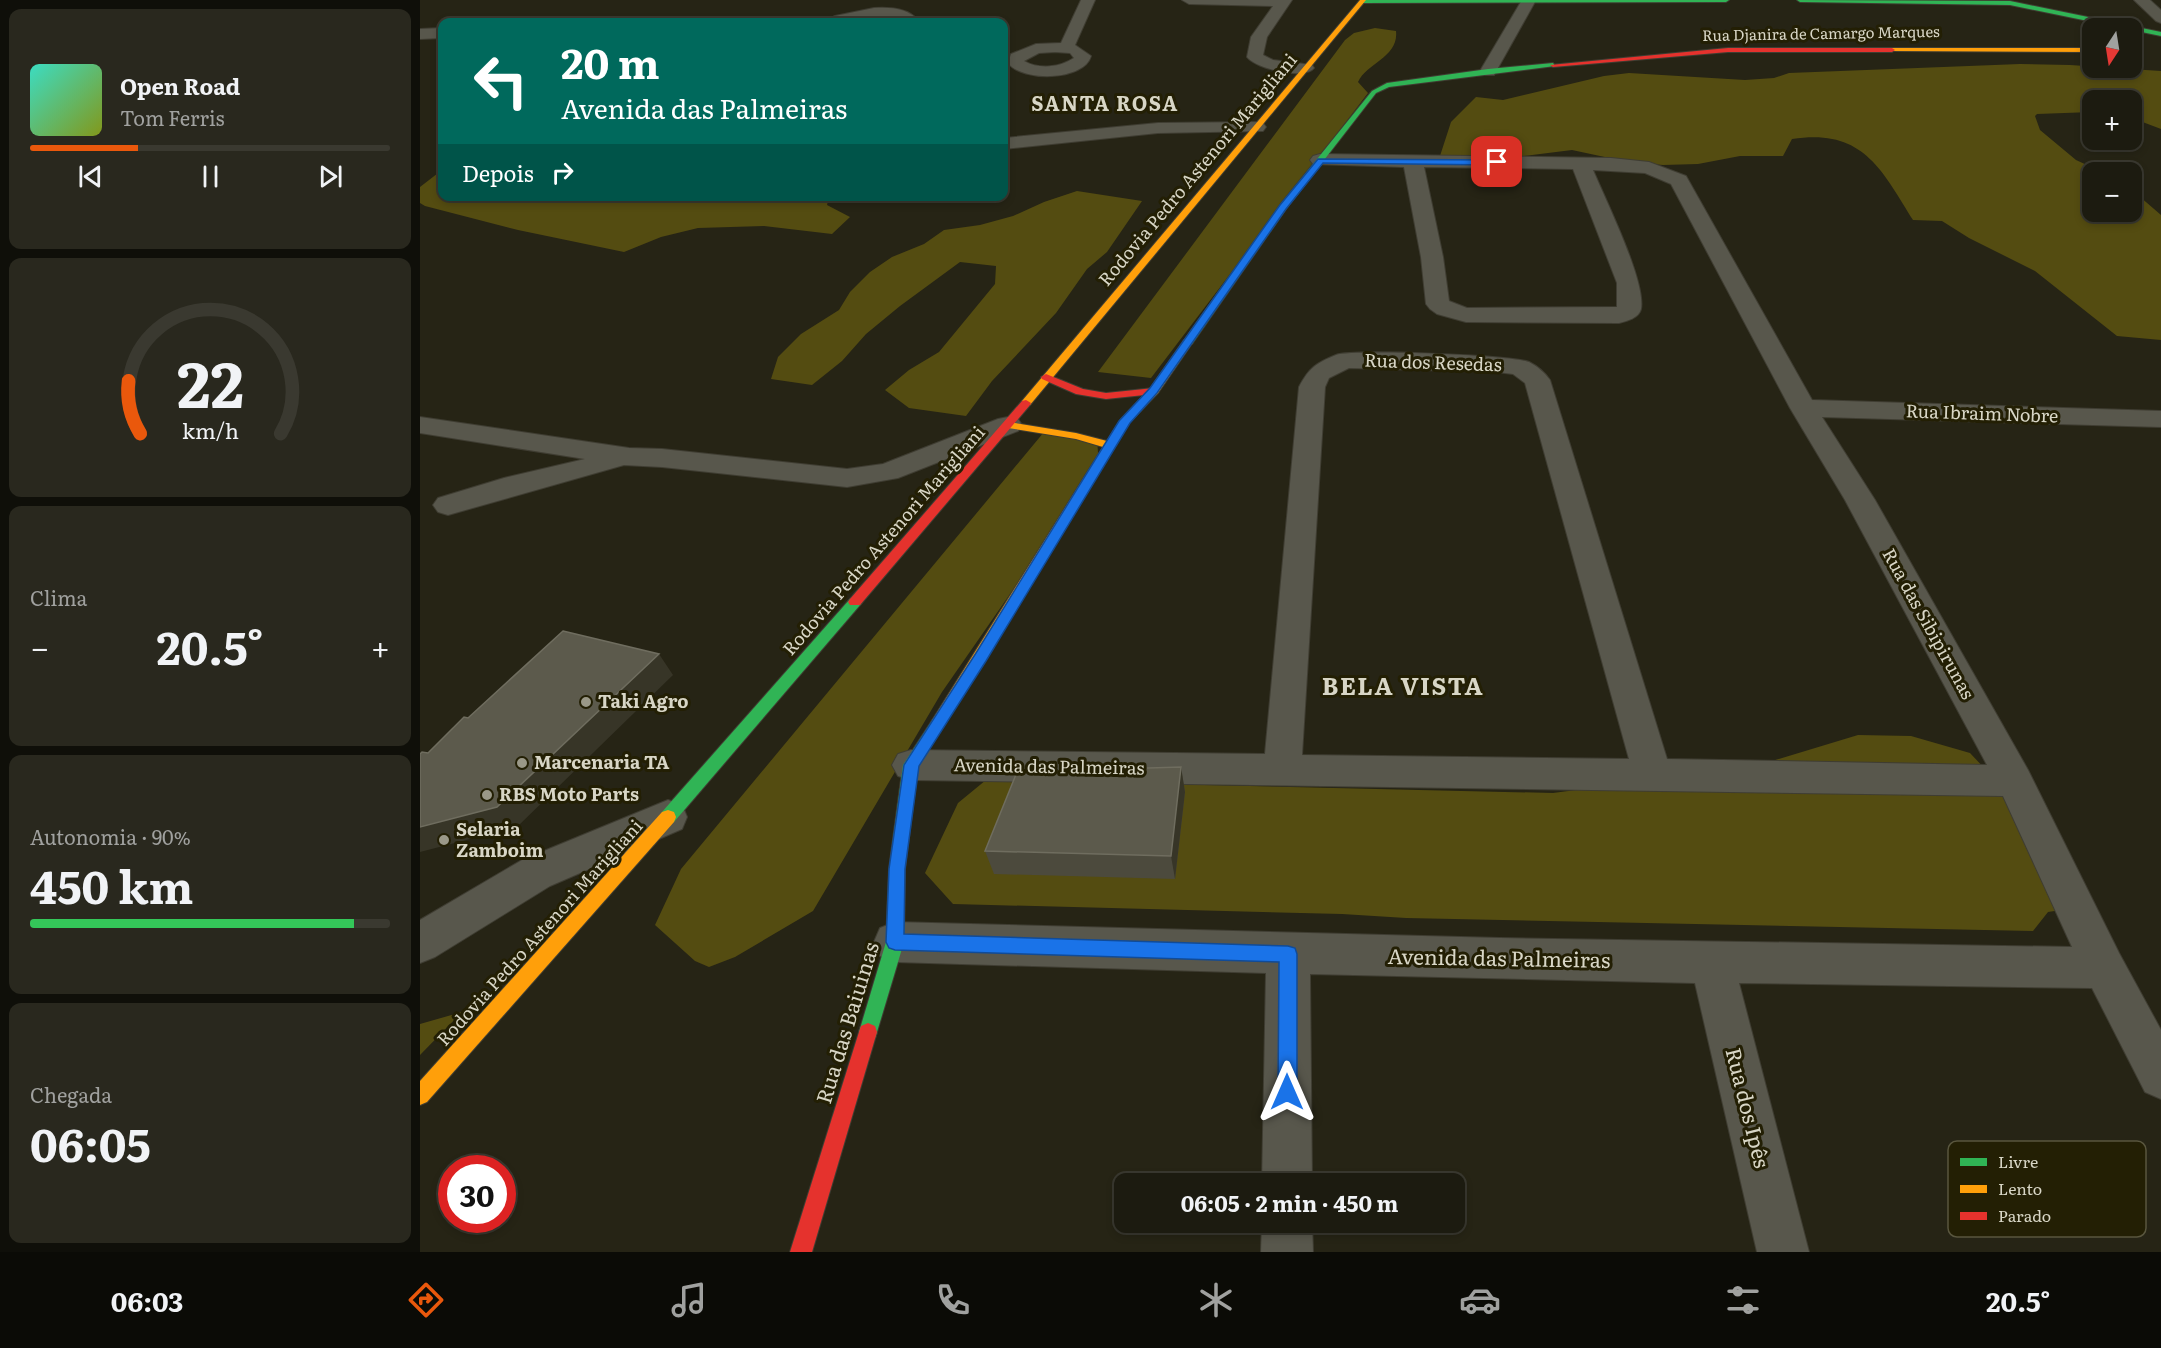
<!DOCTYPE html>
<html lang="pt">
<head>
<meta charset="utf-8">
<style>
  :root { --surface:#1c1b10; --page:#29281e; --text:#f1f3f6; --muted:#a0a19f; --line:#3a3930; --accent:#ea580c }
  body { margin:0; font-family:Literata,serif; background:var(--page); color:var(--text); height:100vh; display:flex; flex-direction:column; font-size:22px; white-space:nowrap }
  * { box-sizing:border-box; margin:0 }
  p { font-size:20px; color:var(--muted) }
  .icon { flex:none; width:33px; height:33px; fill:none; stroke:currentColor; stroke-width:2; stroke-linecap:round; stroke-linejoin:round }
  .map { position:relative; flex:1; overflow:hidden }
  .drawer { display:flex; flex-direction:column; gap:9px; padding:9px; background:#0f0f09; width:420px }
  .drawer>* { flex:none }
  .top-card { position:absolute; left:18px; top:18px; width:570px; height:183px; border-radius:12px; box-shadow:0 3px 9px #0003,0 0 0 2px var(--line); background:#00695c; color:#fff; overflow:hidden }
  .needle { width:39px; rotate:192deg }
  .controls { position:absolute; left:1662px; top:18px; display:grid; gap:12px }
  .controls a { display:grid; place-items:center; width:60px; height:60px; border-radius:12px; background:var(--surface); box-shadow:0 3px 9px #0003,0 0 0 2px var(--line); font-size:30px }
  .speed { position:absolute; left:18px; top:1155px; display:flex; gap:12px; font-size:30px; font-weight:700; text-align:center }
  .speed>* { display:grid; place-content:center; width:78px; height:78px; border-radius:50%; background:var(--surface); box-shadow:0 3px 9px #0003,0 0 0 2px var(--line); line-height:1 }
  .speed .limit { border:9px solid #d22; background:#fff; color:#111 }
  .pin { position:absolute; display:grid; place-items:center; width:51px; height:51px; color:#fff; margin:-26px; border-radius:12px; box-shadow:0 3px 9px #0006 }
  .me { position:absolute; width:66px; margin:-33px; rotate:0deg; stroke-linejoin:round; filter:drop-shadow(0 0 4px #0008) }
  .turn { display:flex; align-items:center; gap:21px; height:126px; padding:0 24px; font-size:27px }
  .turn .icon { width:78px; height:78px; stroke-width:2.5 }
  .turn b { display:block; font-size:42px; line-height:51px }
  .then { display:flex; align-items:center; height:57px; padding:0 24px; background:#0003; gap:12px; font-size:22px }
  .big { font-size:45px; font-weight:700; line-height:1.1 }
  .drawer .tile { flex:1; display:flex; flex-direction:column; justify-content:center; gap:9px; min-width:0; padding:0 21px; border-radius:12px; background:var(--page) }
  .drawer .dial { align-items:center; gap:0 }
  .dial svg { height:156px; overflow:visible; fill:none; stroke:var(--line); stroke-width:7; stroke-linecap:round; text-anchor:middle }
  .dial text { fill:var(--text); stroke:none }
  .song { display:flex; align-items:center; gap:18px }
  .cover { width:72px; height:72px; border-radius:9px; background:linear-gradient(135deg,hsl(170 70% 55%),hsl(70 70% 35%)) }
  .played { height:6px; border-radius:3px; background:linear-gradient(90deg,var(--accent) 30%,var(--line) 30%) }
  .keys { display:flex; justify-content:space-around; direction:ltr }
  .heat { display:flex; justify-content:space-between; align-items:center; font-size:33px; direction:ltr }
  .charge { height:9px; border-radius:4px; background:linear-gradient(90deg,#34c759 90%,var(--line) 0) }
  .trip { position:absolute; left:694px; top:1173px; width:351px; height:60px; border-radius:12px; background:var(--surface); box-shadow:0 3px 9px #0003,0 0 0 2px var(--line); font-weight:700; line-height:60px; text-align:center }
  .tabs { display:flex; height:96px; justify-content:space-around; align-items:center; background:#0b0b06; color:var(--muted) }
  .tabs .icon { width:42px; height:42px }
  .tabs .selected { color:var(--accent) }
  .tabs b { font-size:27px; color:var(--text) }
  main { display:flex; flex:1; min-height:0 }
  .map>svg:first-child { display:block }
  .green { fill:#544c11 }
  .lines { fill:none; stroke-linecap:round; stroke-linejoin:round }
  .street-casing { stroke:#3f3d32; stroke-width:2 }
  .fast-casing { stroke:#3f3d32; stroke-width:2 }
  .slow-casing { stroke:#3f3d32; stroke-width:2 }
  .jam-casing { stroke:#3f3d32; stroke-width:2 }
  .street { fill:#58574c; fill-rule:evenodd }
  .fast { fill:#30b455; fill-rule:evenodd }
  .slow { fill:#ff9f0a; fill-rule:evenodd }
  .jam { fill:#e5322d; fill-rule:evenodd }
  .wall { fill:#4c4a3d }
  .shaded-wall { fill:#373527 }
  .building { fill:#5c5a4c; stroke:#6f6d5f; stroke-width:1.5 }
  .route { fill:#1a73e8; stroke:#114b97; stroke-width:1.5 }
  .poi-dot { fill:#9a9888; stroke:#231f04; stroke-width:2 }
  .labels { text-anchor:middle; stroke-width:6; stroke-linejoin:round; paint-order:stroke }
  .far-street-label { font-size:15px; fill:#d8d6c6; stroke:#231f04 }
  .street-label { font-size:18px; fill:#d8d6c6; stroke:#231f04 }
  .poi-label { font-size:18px; font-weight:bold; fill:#d8d6c6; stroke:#231f04; text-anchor:start }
  .far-district-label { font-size:20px; font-weight:bold; letter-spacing:1.5px; fill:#d8d6c6; stroke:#231f04 }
  .near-street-label { font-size:21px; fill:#d8d6c6; stroke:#231f04 }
  .district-label { font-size:24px; font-weight:bold; letter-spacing:1.5px; fill:#d8d6c6; stroke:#231f04 }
  .key { fill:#231f04; stroke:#59563e; stroke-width:1.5 }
  .key-label { font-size:16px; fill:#d8d6c6 }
</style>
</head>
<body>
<main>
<section class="drawer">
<div class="tile">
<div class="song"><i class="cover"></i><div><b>Open Road</b><p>Tom Ferris</p></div></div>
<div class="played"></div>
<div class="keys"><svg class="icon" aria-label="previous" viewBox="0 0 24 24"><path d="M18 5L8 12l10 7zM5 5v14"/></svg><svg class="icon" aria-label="pause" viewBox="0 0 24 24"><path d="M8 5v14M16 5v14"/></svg><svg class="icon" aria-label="next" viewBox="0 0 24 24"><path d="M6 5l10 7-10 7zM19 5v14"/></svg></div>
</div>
<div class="tile dial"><svg viewBox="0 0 100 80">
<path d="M14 69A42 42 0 1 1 86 69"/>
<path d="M14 69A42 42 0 0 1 8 42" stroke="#ea580c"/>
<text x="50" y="56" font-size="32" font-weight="700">22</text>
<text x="50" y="72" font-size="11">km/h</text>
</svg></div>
<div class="tile"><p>Clima</p>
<div class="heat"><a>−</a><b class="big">20.5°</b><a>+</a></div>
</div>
<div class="tile"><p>Autonomia · 90%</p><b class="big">450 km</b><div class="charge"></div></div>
<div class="tile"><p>Chegada</p><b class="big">06:05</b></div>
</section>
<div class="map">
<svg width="1741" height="1252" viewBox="0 0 1741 1252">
  <rect width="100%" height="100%" fill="#262415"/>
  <g class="green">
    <path d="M955,28L976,31C979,57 947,63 938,82L948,93L731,378L678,372L925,40L934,33Z"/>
    <path d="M1600,64L1650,65L1741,71V129L1712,118V100H1672V112L1617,114L1615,116L1620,130L1656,160L1682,172H1672V212H1712V190L1741,215V340L1697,336L1615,271L1549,238L1522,221L1493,220C1461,168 1442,128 1372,139L1363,156H1320L1278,164L1243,165L1208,162L1152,150L1088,158L1019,159L1031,122L1056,97L1083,100L1184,76L1209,73L1325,80L1354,78L1369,73Z"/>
    <path d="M22,170V196L409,197L407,205L430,217L412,234L344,226L278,228L241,237L204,252L98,230L5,206L0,203V187Z"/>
    <path d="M657,191L722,201L687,252L667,269L636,313L572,381L546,416L489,408L465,390L489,370L519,352L575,284L576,266L540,262L480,306L446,334L422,361L392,385L351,379L358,357L381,334L419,310L430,292L450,272L472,257L504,244L524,230L560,225L593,216L624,202Z"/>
    <path d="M624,432L677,439L679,466L522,692L393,911L315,957L289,967L275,961L235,925L261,869Z"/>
    <path d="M1438,735L1491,736L1550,753L1650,859L1654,908L1628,912L1613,931L986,918L922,914L533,904L505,873L538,803L566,780L1133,793L1332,767Z"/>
    <path d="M42,1012L0,1055V1024Z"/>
  </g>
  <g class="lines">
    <defs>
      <g id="street">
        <path d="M661,0H675L655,45L671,56C664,81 602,82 588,63L591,54L616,44L641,43ZM635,52L650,53L654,58C640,67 620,70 604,61L619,53Z"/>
        <path d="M762,0H872L847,37L843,55L853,60L892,65L894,68C885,80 836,69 827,57L831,37L853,6L769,4Z"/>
        <path d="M1102,0H1116L1074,75H1062L1060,71Z"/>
        <path d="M1714,0H1730L1741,10V23L1736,21Z"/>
        <path d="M454,8C471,7 489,8 500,22C486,23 476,16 462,17C442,17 424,24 404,22L415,16Z"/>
        <path d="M22,28V38L0,39V29Z"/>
        <path d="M837,122L843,123L846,127L843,131L738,133L584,149V138L738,123Z"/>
        <path d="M900,154L1191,158L1229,162L1266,176L1392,400L1741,411V427L1402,417L1455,500L1608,770L1699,953L1741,1030V1099L1725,1092L1672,988L1319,983L1389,1252H1337L1275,983L890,974L892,1184H842L846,973L475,962L460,956L454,942L460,928L475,922L1080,938L1652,947L1583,796L491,780L478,776L472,765L478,754L491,750L845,754L879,387C889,368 896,363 916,355C932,349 1091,355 1109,362C1117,366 1125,373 1130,380L1247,759L1567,765L1425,500L1370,408L1251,184L1225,173L1173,170C1185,199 1226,281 1221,309C1219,318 1207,321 1199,323L1046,322L1017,314L1010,309L1006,304L1001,257L984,167L893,164L890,160L893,156ZM1004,167L1153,169L1197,283V307L1047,308L1029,301L1023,257ZM929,368L1077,372L1093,374L1105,383L1209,759L882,755L905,387L909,378Z"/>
        <path d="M0,417L209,448L242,449L427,469L463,464L578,419L588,417L598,419L602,425L598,431L478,478L427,487L242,467L204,465L28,515L18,512L13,505L18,498L84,478L165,459L0,433Z"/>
        <path d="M248,800L262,805L267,817L262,829L130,886L15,957L0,963V920L102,860Z"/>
        <path d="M842,1222H892L893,1252H841Z"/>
      </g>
      <g id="fast">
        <path d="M942,0H1309L1306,2L940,3Z"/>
        <path d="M1377,0L1590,1L1741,32V36L1590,5L1380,2Z"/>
        <path d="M1133,63L1135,66L969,87L956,93L866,209L772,344H764L763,342L860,205L952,91L967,83L1068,69Z"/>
        <path d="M435,597L440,599L442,602L440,605L254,822L248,824L242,822L240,817L242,812L430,599Z"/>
        <path d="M518,717L523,719L525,723L498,766L485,869L484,942L457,1032L455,1038L448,1041L441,1038L439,1032L466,942L469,869L483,765L513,719Z"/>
      </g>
      <g id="slow">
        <path d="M940,0H946L610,405H602V401Z"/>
        <path d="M1472,48H1672V52L1470,51Z"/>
        <path d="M768,339L773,342L738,393L709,423L523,727L518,729L513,727L511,723L513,719L683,447L656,439L588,428L582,425L588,422L656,433L687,441L701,419L730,389L764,340Z"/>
        <path d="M248,810L254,812L256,817L254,822L7,1102L0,1105V1081L242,812Z"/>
      </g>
      <g id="jam">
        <path d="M1308,48H1472L1475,50L1472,52H1308L1133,67L1130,65Z"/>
        <path d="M626,374L663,389L686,393L734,388L739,391L734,394L686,399L656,394L622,379L621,377Z"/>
        <path d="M606,400L611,403L610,405L440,605H430L428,602L430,599L602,401Z"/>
        <path d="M448,1023L455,1026L457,1032L392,1252H370L439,1032L441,1026Z"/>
      </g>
    </defs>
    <use href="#street" class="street-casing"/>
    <use href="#fast" class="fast-casing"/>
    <use href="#slow" class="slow-casing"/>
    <use href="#jam" class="jam-casing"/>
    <use href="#street" class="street"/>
    <use href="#fast" class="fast"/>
    <use href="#slow" class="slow"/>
    <use href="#jam" class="jam"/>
  </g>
  <path class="wall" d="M761,767L765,792L755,879L574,874L565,851Z"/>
  <g class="shaded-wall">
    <path d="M239,654L253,675L97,827L0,852V827Z"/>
    <path d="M761,767L765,792L755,879L751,856Z"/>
  </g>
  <g class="building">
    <path d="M143,631L239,654L77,807L0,827V754L2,752L8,753L44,717L48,718Z"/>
    <path d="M761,767L751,856L565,851L597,772Z"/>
  </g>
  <path class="route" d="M898,159L1077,160L1081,162L1077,165L903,163L866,209L737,393L710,423L566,661L499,766L485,869L484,934L868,946L875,948L877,954V1092L874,1099L867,1102L861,1099L858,1092L859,962L475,950L469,948L466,942L469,869L484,765L556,653L699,421L730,388L860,205Z"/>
  <g class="poi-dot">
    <circle cx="166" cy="702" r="6"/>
    <circle cx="102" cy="763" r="6"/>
    <circle cx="67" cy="795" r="6"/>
    <circle cx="24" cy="840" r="6"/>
  </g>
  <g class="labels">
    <g class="far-street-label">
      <text transform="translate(1401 34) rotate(-1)" y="5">Rua Djanira de Camargo Marques</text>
    </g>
    <g class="street-label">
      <text transform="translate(778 170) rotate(-50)" y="6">Rodovia Pedro Astenori Marigliani</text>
      <text transform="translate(1013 363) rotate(2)" y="6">Rua dos Resedas</text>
      <text transform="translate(1562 414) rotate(2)" y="6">Rua Ibraim Nobre</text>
      <text transform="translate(464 541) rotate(-49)" y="6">Rodovia Pedro Astenori Marigliani</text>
      <text transform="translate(1508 624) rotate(61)" y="6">Rua das Sibipirunas</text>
      <text transform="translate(629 767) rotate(1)" y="6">Avenida das Palmeiras</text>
      <text transform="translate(120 933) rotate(-48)" y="6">Rodovia Pedro Astenori Marigliani</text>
    </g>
    <g class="poi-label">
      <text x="178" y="708">Taki Agro</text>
      <text x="114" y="769">Marcenaria TA</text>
      <text x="79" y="801">RBS Moto Parts</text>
      <text x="36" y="836">Selaria<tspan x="36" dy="21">Zamboim</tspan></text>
    </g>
    <g class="far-district-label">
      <text x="685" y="111">SANTA ROSA</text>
    </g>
    <g class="near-street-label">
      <text transform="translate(1079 959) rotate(1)" y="7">Avenida das Palmeiras</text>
      <text transform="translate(428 1023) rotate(-73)" y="7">Rua das Baiuinas</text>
      <text transform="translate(1327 1108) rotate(76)" y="7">Rua dos Ipês</text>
    </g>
    <g class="district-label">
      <text x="983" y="695">BELA VISTA</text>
    </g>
  </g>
  <rect x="1528" y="1141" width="198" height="96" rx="9" class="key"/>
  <rect x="1540" y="1158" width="27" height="8" fill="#30b455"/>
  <rect x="1540" y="1185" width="27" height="8" fill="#ff9f0a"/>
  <rect x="1540" y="1212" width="27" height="8" fill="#e5322d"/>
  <g class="key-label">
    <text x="1578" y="1168">Livre</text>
    <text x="1578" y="1195">Lento</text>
    <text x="1578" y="1222">Parado</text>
  </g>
</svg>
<div class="controls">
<a><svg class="needle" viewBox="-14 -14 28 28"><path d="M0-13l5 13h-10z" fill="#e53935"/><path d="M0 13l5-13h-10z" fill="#a0a19f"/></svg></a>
<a>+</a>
<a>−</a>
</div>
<div class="speed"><div class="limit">30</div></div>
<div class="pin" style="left:1077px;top:162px;background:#d93025"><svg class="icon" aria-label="arrive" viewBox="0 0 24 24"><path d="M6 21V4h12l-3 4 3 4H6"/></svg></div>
<svg class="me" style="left:867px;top:1092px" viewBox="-20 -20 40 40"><path d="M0-17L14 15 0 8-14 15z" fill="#1a73e8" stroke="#fff" stroke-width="4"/></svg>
<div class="trip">06:05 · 2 min · 450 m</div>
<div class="top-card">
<div class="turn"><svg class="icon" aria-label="left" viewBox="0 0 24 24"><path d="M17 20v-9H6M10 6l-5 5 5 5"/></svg><div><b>20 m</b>Avenida das Palmeiras</div></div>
<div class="then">Depois<svg class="icon" aria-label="right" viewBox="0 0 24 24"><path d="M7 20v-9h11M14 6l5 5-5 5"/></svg></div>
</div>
</div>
</main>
<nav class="tabs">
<b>06:03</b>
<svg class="icon selected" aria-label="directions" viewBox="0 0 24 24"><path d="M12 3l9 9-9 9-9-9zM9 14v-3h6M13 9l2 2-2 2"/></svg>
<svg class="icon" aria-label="music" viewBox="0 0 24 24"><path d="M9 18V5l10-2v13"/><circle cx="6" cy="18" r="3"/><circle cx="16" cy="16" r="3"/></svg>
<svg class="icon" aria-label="phone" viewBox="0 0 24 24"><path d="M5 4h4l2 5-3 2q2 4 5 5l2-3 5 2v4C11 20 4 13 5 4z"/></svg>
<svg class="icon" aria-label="climate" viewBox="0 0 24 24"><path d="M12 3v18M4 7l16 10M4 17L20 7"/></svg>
<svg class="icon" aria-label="car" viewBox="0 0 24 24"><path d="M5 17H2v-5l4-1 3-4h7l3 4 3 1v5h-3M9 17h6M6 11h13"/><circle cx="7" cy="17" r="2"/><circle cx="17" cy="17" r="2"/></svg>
<svg class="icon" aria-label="filters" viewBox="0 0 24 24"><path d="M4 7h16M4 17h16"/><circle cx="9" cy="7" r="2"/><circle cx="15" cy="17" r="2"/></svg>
<b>20.5°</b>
</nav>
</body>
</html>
